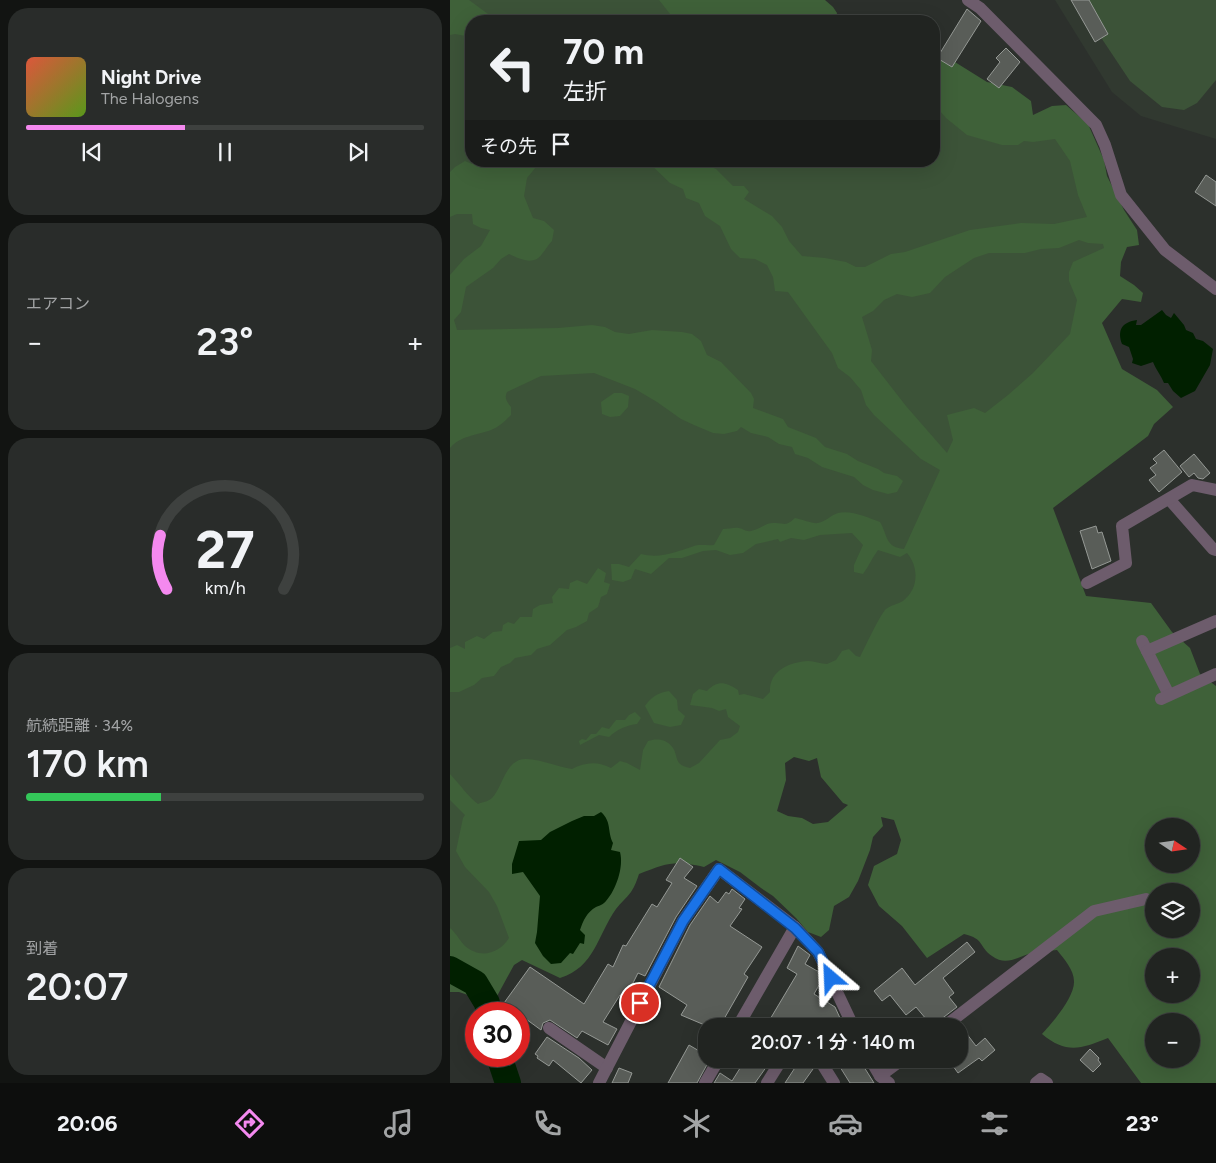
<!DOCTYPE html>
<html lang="ja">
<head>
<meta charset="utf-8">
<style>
  :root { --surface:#212421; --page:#292c2a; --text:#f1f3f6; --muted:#a2a4a5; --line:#3e413f; --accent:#f489ef }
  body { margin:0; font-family:Figtree,"Noto Sans JP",sans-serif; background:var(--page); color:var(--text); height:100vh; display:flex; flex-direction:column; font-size:19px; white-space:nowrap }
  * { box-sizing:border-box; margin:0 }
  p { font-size:16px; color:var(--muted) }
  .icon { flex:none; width:28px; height:28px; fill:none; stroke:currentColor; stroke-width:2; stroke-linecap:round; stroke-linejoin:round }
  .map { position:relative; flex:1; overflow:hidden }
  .panel { display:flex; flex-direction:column; gap:8px; padding:8px; background:#121412; width:450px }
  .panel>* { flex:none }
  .guide { position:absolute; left:15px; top:15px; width:475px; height:152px; border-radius:20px; box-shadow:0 5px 20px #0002,0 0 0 1px var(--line); background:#212421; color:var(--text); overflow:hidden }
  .needle { width:32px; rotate:103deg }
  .fabs { position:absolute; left:695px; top:818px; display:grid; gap:10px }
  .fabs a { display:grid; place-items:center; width:55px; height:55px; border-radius:50%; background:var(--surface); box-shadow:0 5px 20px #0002,0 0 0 1px var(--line); font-size:25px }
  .speed { position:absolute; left:15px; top:1002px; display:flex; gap:10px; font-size:25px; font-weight:700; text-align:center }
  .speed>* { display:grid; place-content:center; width:65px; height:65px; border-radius:50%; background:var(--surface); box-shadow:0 5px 20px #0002,0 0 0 1px var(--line); line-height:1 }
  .speed .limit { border:8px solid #d22; background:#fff; color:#111 }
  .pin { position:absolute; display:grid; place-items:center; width:42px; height:42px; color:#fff; margin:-21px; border:2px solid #fff; border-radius:50%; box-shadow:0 1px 5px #0007 }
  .me { position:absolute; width:55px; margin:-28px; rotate:334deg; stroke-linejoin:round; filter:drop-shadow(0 0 4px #0008) }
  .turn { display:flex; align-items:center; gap:18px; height:105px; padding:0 15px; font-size:22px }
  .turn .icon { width:65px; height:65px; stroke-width:2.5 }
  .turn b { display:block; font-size:35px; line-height:42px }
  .then { display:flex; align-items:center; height:48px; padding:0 15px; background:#0003; gap:10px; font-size:19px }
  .big { font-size:38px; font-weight:600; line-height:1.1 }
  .panel .tile { flex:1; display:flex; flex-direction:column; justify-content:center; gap:8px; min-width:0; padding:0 18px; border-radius:20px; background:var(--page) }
  .panel .dial { align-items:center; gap:0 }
  .dial svg { height:130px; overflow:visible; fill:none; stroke:var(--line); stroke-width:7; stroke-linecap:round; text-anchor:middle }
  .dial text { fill:var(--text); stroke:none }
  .song { display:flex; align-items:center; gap:15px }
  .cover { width:60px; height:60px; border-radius:8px; background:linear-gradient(135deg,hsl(10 70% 55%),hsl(90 70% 35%)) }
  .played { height:5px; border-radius:2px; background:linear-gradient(90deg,var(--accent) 40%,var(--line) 40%) }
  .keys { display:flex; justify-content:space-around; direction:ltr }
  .heat { display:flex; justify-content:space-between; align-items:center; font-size:28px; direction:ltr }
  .charge { height:8px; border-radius:4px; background:linear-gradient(90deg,#34c759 34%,var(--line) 0) }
  .trip { position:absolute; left:248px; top:1018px; width:270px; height:50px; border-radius:20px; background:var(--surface); box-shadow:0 5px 20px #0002,0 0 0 1px var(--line); font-weight:600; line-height:50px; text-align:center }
  .dock { display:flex; height:80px; justify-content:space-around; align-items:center; background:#0d0e0d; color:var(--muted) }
  .dock .icon { width:35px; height:35px }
  .dock .selected { color:var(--accent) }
  .dock b { font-size:22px; color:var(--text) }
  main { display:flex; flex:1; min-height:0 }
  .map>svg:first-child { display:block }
  .built { fill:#313930 }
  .green { fill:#3c5338 }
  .forest { fill:#3f6139; fill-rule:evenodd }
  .water { fill:#012000 }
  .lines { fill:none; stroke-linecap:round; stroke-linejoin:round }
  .river { stroke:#012000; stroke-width:26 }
  .building { fill:#595d58; stroke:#959995 }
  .street { stroke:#6d5c6c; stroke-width:12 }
  .route-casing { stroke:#114b97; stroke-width:12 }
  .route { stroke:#1a73e8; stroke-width:9 }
</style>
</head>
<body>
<main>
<section class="panel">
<div class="tile">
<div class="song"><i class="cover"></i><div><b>Night Drive</b><p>The Halogens</p></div></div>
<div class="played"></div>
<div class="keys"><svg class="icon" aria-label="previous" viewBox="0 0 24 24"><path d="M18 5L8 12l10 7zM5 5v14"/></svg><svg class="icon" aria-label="pause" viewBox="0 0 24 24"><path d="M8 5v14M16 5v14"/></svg><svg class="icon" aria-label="next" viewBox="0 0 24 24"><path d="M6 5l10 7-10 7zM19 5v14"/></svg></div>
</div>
<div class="tile"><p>エアコン</p>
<div class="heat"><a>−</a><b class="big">23°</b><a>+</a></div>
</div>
<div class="tile dial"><svg viewBox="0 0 100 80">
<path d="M14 69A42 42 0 1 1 86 69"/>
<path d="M14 69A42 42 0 0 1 10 36" stroke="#f489ef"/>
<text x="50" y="56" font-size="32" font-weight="700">27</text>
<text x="50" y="72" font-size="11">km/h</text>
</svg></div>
<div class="tile"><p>航続距離 · 34%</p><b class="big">170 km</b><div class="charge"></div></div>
<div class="tile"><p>到着</p><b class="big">20:07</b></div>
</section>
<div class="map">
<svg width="766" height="1083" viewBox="0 0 766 1083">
  <rect width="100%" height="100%" fill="#2c302c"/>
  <path class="built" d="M605,0H766V139L691,116L662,92Z"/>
  <g class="green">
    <path d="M0,0H234L260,21H21V161H484V82L616,132L664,239L479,655L80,918L42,973L0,952Z"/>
    <path d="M626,0H766V80L747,103L734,110L712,107L680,81Z"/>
  </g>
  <g class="forest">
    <path d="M0,0H19L38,14L53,21H21V37L5,34L0,35Z"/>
    <path d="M209,0H375L383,7L387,13L385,21H227L224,19Z"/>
    <path d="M484,49L537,82L562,87L581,101L583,115L602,106L616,105L638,124L654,160L657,176L674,210L687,230L689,245L677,247L671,262L670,276L684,285L693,293L691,302L672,299L652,323L672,369L707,390L723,407L704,424L698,436L603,508L636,596L701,603L722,632L740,648L750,674L766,686V1083H691L658,1038C631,1049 616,1054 592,1034C602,1023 625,997 624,981C624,970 614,959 607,950C601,951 594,950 587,952C571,954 558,968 542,956C528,946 535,939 514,934L477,958L452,926L429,906L418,885L424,866L447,854L451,840L444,820L431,817L433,826L423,837L420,850L408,881L399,897L384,906L379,930L371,937L358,932L346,918L323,896L311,888L290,872L266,860L254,867C224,860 217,863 189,874C187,880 185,886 181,892C177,898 170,903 166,909C147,936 145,967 110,978L72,960L64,965L46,998L24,997L9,992H0V928C7,934 10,941 15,946C30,959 49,954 59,938L47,906L39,892L15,867L6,851L13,818L15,815L0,800V774C9,783 19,798 28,804C32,802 38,802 42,798C53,787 55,759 76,759C90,759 108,767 122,769C135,762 148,761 161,768L170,761L177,763L190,770L193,750L198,741C207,738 217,739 223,748C226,752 226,759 229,763C232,766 236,767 240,768L249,763L270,740L280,738L288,732L290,726L278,717L276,709L269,711L262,708L240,705L243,694L249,689L257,691C268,680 275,682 288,690L289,695L294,694L313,699L320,692C319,671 339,662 358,661C364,661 371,664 377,664L386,660L392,651L399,649L406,656L410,657C414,649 431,613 436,609C441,605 448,604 453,601C469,589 469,567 457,553L450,557L428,550C422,558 419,566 413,574L404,572V565L413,545L402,533L370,535L354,540L341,538L330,542L328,539L306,544L293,553L280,555L266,550L253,551L232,558H219L201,574L185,569L181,579L173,582L162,580L161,564H169L179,567L191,554C210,559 226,552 244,546C249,544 258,546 264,545L273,529C278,529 285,527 289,528C294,529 296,532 301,531C309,530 315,523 323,523C335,522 334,528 345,518C351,519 363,524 368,523C375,522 381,515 388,513C402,510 418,518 430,522C438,536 435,547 454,549L490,470L471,459L424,415L416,405L411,390L400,377L388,368L382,353L338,292L325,291L323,277L317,265L305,259L290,258L281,249L270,226L255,216L249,203L236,198L233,189L220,183L197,161H246L266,169L283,186H294L299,192L294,199L322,216L332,227L339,241L352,256L375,258L396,262L406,267H415L441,254L455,252L520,230L571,223L604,224L637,217L628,195L620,161L605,139L583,142L574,141L568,145H552L517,135L496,118L484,104ZM629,240L638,243L653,244L654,248L623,262L619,272V281L627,300L620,334L583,373L558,395L535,413L524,408L497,415L503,440L497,453L456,406L421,361L422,350L412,317L423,311L434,300L447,294L462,297L480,293L495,277L524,258L539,253H575L591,249L609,248ZM344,757L359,761L367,758L371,777L393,803L398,805L378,822L363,824L352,818L338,816L327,811L336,780L335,763ZM704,826H741V864H704ZM704,891H741V929H704ZM704,956H741V994H704ZM704,1021H741V1059H704Z"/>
    <path d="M15,161L22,164L25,161H91L77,178L74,196L83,218L94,221L104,230L102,241C98,245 96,249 92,254C84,266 70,259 59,254L51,259L43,268L16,287L11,312L4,320L7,330L108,328L142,325L155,327L165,332L179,334L202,330L232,332L242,334L251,341L257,355L271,362L301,393L304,399L303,408L333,419L338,427L366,438L375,447L397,454L408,461L428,469L434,473L447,476L453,481L447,492L438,494L423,490L413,485L404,477L372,467L358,458L345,454L342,447L329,444L318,437L301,433L291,427L287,431L274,434L263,433L244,425L231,419L207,402L185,389L144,373L91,376L57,392C54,398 57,402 61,407V415C55,421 49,427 41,430C27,435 10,436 0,448V275L14,259L31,246L40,230L31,228L23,224L22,214H7L0,217V172L5,167Z"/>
    <path d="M164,393H172L179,396L178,407L170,416L160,417L152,414L151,402Z"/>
    <path d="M148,568L156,573L154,582L160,584L157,594L151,597L148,607L139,613L137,621L126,627L117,630L100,645L87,649L81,655L65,658L60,663L51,667L44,676L32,678L24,685L9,692H0V648L7,645L15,649V642L27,636L34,639L43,632L52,631L53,625L58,622L64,624L70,617H82L83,609L90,605L103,603L102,597L109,588L119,589L120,583L127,580L137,584Z"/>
    <path d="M219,691L227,700L228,710L235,716L231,725L220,727L204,723L195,706C202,696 208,693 219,691Z"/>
    <path d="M185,712L191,718L187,724C177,725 166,730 159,737L149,735L130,745L129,741L132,739L136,740L141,734H146L152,727L159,729L166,720H175L179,715Z"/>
  </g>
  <g class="water">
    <path d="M712,310L716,315L721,318L724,313L734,325L736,330L743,333L746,339L753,341L763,349L760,365L745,391L731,398L723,391L718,383H714C711,375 706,370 703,362L691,366L682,363L683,359L679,347L672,344C667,330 672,322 687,320L686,325H691Z"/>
    <path d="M151,812C162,822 157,831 163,843L161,850L170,852C174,867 166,890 156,901C154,904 149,906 146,907C137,912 133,921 130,930L135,935L134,944L130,943L123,954L120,953L111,963L101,964L93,956L85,943L87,932L90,896L73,872L62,874V864L69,841L91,840L100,832L122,821L134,816H144Z"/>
  </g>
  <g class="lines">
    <g class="river">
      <path d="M0,969L25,983L37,1003L39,1014"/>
      <path d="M49,1056L58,1083"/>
    </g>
  </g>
  <g class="building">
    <path d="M621,0H639L658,34L645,42Z"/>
    <path d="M517,9L531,21L502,67L487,58Z"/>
    <path d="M556,48L570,62L549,88L537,79L550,62L546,58Z"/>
    <path d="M756,175L766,182V206L745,192Z"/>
    <path d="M714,450L732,472L709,492L699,480L706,475L700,468L707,463L703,459Z"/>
    <path d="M744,454L760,473L753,479L748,478L744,473L739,477L730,466Z"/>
    <path d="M646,526L648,533L652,532L661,561L642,569L630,531Z"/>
    <path d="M230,858L243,867L234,878L247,886L226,917L195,976L188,973L176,997L170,995L153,1022L167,1029L158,1045L132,1031L127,1038L100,1020L93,1023L91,1030L54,1003L80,967L134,1004L158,964L163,967L173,945L176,946L202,904L207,907L222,883L216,880Z"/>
    <path d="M282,889L295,899L289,908L292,909L280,926L312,947L294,974L298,977L270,1026H257L231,1015L237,1005L209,987L240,925L260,896L268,903L276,892L279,894Z"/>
    <path d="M517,942L525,952L493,978L504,993L499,997L507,1007L490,1020L485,1026H482L466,1007L456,1015L440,995L432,1001L424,991L452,968L465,985Z"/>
    <path d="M348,946L360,955L355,964L369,972L372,980L364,994L385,1007L390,1018L385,1026H316L347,974L337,968Z"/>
    <path d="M510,1025L526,1046L535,1038L545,1050L532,1061L529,1058L508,1073L498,1059H509Z"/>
    <path d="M97,1037L129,1058L142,1070L131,1083L103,1060L99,1066L87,1058L88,1056L85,1054Z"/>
    <path d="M239,1045L256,1055V1059H260L247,1083H218Z"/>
    <path d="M640,1049L649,1058L648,1060L651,1064L643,1072L630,1060Z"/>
    <path d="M292,1059H322L305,1083H264L270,1073L282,1081L292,1065H294L296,1062Z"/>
    <path d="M385,1059H409L424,1083H400Z"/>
    <path d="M350,1060L363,1069L353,1083H335Z"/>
    <path d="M169,1068L182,1073L178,1083H162Z"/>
  </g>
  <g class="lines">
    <g class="street">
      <path d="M518,0L530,8L646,125L655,145L671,195L715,250L766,289"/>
      <path d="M719,499L763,549L766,550"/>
      <path d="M637,583L676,563L672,526L742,485L766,490"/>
      <path d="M692,641L719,695"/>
      <path d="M697,651L766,621"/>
      <path d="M711,699L766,674"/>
      <path d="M345,927L368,952L403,1026"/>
      <path d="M495,1026L644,911L696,899"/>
      <path d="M99,1028L157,1068"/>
      <path d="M369,1059L384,1083"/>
      <path d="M420,1059L430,1076"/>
      <path d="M149,1083L233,921L269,869L345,927L288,1026"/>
      <path d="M255,1083L269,1059"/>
      <path d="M317,1083L332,1059"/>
      <path d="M439,1083L430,1076L453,1059"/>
      <path d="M586,1083L591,1079L597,1083"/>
    </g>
  </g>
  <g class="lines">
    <defs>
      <path id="route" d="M190,1003L233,921L269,869L345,928L368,952L381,978"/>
    </defs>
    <use href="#route" class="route-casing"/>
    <use href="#route" class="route"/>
  </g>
</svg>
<div class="fabs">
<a><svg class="needle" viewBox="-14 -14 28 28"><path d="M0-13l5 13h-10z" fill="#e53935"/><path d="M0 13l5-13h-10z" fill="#a2a4a5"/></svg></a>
<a><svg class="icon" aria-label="layers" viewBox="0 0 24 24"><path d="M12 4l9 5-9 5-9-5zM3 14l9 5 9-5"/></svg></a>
<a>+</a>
<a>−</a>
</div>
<div class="speed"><div class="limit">30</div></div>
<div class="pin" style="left:190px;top:1003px;background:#d93025"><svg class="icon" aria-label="arrive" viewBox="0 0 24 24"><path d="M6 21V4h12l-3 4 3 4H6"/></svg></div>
<svg class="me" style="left:381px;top:978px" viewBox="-20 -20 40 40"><path d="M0-17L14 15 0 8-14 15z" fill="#1a73e8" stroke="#fff" stroke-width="4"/></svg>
<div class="trip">20:07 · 1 分 · 140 m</div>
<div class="guide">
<div class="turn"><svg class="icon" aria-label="left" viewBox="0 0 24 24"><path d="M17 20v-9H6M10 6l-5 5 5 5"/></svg><div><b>70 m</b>左折</div></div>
<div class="then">その先<svg class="icon" aria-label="arrive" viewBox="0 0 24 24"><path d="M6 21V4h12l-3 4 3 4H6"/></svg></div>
</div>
</div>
</main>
<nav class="dock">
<b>20:06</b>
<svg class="icon selected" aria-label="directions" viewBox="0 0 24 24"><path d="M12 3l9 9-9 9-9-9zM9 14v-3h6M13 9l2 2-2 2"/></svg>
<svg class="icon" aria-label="music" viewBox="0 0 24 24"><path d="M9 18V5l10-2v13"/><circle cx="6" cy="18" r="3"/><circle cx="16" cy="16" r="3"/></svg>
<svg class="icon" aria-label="phone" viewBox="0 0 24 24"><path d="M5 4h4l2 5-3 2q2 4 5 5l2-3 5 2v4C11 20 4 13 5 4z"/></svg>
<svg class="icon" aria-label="climate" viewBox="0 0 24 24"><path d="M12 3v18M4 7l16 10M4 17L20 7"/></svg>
<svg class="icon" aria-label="car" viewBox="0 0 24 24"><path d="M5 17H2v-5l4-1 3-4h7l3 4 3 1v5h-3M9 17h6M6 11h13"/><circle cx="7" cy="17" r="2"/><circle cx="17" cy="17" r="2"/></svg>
<svg class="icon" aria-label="filters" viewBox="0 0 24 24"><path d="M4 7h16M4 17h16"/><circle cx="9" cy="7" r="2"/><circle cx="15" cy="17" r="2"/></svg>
<b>23°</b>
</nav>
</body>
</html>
